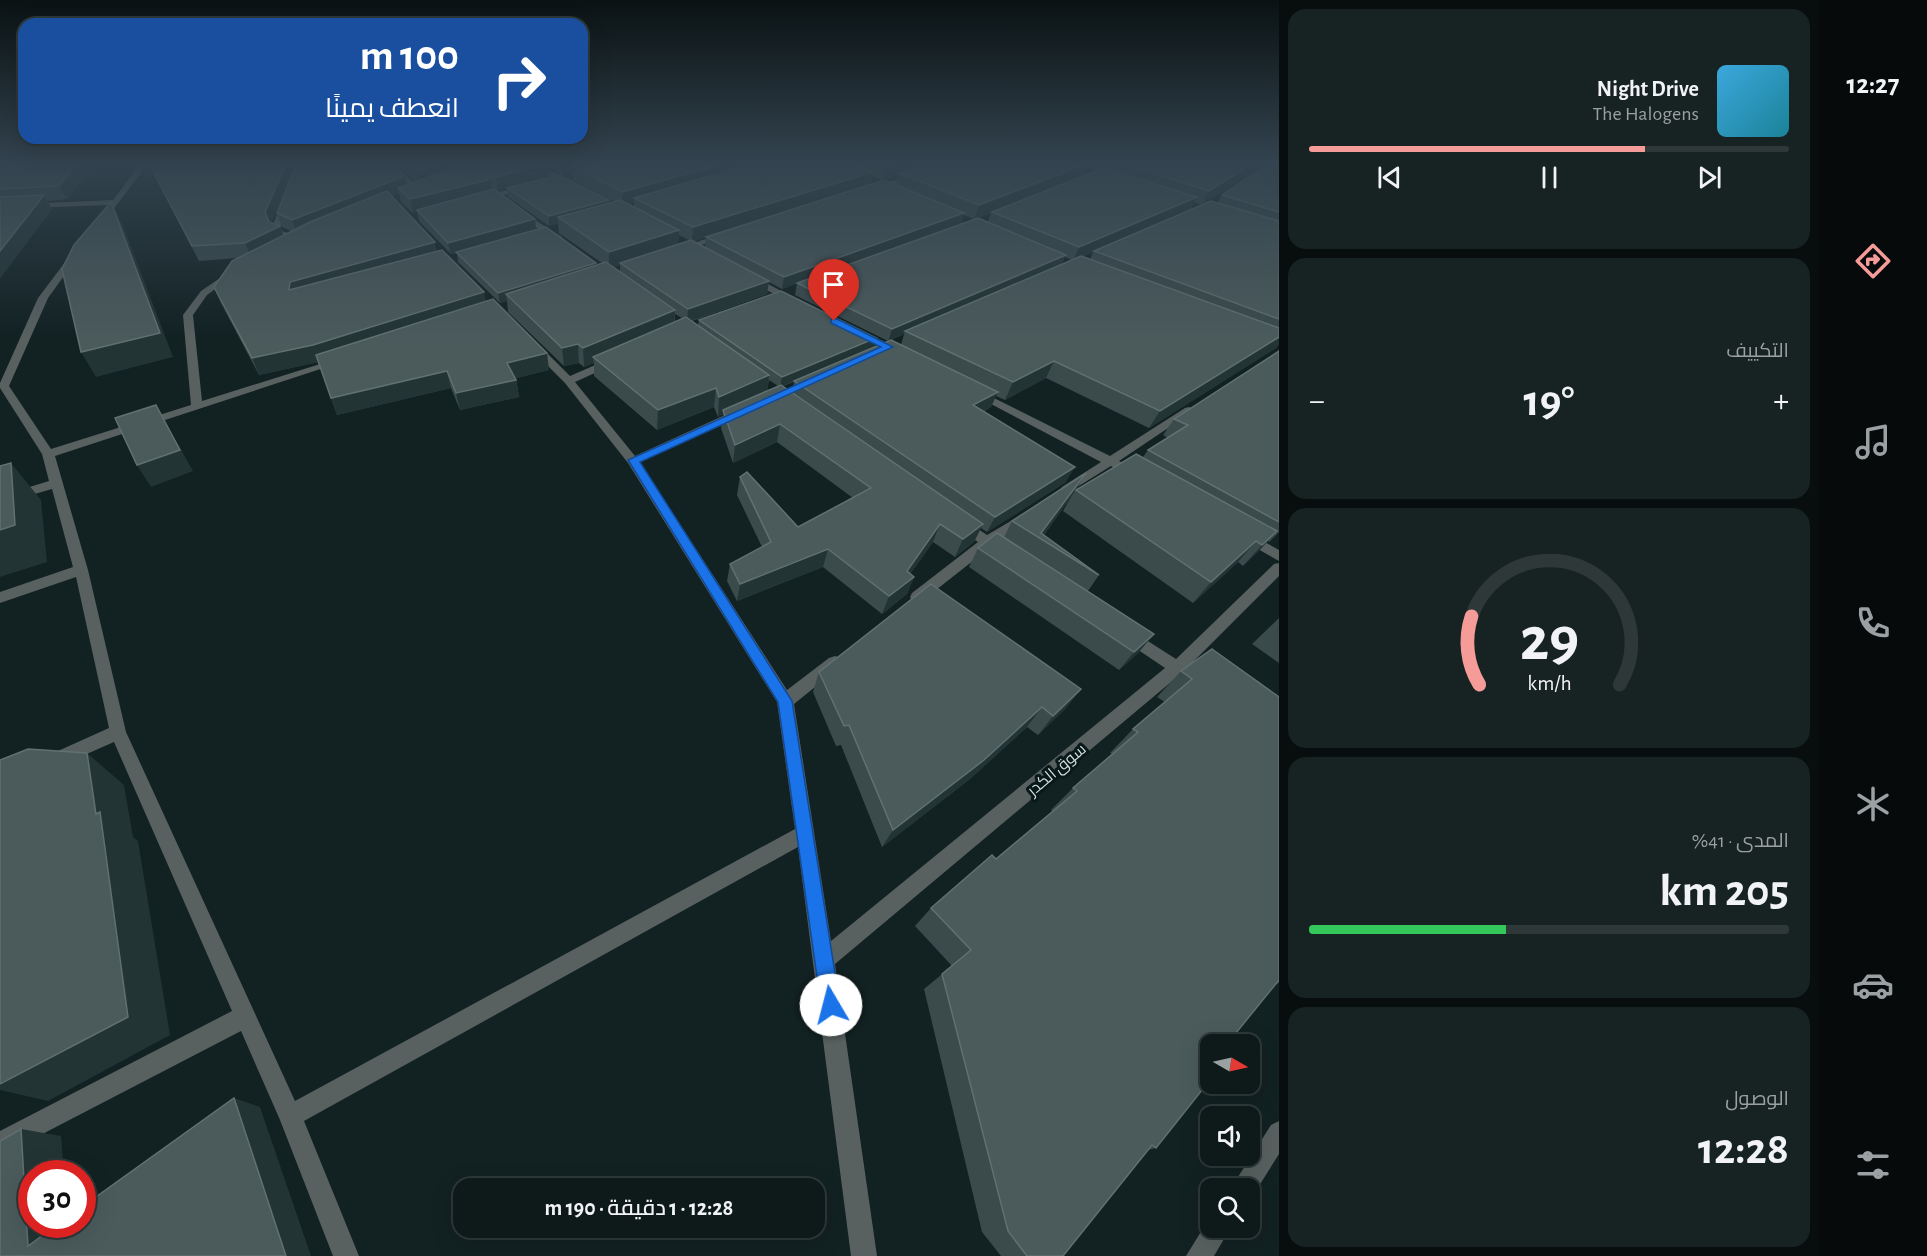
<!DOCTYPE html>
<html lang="ar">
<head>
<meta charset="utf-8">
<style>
  :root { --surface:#0e191a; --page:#172223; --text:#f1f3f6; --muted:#9ba0a2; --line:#2e3839; --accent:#f59b98 }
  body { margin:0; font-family:"Alegreya Sans",Cairo,sans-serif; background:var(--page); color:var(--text); direction:rtl; height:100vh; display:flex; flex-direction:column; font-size:22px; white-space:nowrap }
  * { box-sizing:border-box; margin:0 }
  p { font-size:20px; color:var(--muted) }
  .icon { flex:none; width:33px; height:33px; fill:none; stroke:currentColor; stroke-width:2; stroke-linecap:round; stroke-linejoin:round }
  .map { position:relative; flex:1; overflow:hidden; direction:ltr }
  .details { display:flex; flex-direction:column; gap:9px; padding:9px; background:#080e0e; width:540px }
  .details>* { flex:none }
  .top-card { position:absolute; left:18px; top:18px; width:570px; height:126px; border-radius:18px; box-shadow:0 6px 24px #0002,0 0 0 2px var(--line); direction:rtl; background:#1a4fa0; color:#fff; overflow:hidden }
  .needle { width:39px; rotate:99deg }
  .buttons { position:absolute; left:1200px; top:1034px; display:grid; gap:12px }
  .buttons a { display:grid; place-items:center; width:60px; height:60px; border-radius:12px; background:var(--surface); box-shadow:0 6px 24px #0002,0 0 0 2px var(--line); font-size:30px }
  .speed { position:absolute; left:18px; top:1160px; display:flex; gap:12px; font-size:30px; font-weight:700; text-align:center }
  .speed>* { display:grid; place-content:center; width:78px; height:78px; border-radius:50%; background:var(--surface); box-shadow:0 6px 24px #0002,0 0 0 2px var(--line); line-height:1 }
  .speed .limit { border:9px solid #d22; background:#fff; color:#111 }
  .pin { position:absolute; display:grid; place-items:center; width:51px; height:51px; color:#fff; margin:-62px -26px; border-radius:50% 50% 50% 0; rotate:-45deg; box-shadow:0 0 6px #0007 }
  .pin .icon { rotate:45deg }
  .me { position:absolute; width:66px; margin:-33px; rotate:352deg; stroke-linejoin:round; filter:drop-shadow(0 0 4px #0008) }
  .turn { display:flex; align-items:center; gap:21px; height:126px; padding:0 30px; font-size:27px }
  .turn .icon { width:78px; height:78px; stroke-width:2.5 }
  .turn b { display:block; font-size:42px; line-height:51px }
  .big { font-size:45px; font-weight:600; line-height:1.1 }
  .details .widget { flex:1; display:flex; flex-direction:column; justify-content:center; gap:9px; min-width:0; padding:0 21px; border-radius:18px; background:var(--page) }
  .details .dial { align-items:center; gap:0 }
  .dial svg { height:156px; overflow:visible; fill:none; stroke:var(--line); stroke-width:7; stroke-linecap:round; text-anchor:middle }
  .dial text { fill:var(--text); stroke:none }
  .song { display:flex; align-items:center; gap:18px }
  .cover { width:72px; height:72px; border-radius:9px; background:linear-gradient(135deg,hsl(200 70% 55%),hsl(190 70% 35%)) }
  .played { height:6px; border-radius:3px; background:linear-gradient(90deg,var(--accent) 70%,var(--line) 70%) }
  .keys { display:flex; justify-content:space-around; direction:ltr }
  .heat { display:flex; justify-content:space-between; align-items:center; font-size:33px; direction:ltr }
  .charge { height:9px; border-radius:4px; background:linear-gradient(90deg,#34c759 41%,var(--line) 0) }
  .trip { position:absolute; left:453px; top:1178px; width:372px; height:60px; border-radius:18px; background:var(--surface); box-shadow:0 6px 24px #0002,0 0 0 2px var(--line); font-weight:600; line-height:60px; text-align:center; direction:rtl }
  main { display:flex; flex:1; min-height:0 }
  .tab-bar { display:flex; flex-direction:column; width:108px; justify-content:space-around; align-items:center; background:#060a0a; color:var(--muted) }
  .tab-bar .icon { width:42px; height:42px }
  .tab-bar .active { color:var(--accent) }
  .tab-bar b { font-size:27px; color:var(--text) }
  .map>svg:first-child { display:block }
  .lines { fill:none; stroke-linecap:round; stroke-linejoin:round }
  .minor { fill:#586060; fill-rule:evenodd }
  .wall { fill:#3b4b4c; fill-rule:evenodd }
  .shaded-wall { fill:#233435 }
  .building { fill:#4b5b5c; stroke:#617070; stroke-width:1.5 }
  .route { fill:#1a73e8; stroke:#114b97; stroke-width:1.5 }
  .labels { text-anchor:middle; stroke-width:6; stroke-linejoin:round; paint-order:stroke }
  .street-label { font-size:16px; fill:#d5dfdf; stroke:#091819 }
</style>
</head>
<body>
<main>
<nav class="tab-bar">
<b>12:27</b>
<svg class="icon active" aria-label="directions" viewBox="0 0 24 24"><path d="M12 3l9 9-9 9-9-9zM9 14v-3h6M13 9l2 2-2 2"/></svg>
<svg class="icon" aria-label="music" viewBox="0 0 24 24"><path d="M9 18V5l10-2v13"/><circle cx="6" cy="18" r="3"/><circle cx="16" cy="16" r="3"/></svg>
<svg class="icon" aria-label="phone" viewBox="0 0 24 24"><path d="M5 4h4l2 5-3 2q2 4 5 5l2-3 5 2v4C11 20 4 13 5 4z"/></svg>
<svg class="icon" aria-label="climate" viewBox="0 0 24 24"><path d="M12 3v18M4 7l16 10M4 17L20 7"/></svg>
<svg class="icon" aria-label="car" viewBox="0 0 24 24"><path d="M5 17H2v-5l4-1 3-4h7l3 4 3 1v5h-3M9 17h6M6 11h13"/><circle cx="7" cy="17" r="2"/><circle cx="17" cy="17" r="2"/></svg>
<svg class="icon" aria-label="filters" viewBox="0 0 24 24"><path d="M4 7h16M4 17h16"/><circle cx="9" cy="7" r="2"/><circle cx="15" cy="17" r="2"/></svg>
</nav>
<section class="details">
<div class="widget">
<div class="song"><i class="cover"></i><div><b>Night Drive</b><p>The Halogens</p></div></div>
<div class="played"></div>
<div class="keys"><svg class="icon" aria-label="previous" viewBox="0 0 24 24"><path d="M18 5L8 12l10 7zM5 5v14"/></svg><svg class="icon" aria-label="pause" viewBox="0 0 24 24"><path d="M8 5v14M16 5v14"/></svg><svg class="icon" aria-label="next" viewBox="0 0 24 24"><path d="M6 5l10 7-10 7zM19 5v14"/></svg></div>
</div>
<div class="widget"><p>التكييف</p>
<div class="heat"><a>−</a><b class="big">19°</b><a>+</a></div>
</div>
<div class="widget dial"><svg viewBox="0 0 100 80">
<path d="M14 69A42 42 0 1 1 86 69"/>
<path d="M14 69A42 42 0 0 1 10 34" stroke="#f59b98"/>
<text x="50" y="56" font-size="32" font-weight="700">29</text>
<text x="50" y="72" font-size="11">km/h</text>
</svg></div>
<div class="widget"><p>المدى · 41%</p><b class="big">205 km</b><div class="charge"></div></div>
<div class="widget"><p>الوصول</p><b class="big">12:28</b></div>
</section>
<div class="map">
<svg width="1279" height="1256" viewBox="0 0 1279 1256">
  <rect width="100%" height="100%" fill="#122122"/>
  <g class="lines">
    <g class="minor">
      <path d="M142,162H149L103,223L96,221L109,205L0,209V205L113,200Z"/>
      <path d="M298,162H304L280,227L282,231L301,238V242H298L276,235L272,227Z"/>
      <path d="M385,162H392L420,189V193H414Z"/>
      <path d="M527,162H535L576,185L569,187Z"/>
      <path d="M950,162H960L874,191L867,189Z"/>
      <path d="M527,184L530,188L480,201L476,199Z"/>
      <path d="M519,210L562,237V241H556L516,214V210Z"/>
      <path d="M722,233L729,235L682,252L675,250Z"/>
      <path d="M72,253L79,255L48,298L9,386L51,449L191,405L183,315L201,291L226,274L233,276L207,295L193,315L202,401L336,359L345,361L55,456L88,570L126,732L295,1101L795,829L777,702L628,463L565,383L530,348V344H538L570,376L609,359H617V363L575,382L635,456L736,410L740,409L746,412L640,462L787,690L829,658L835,656L841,658L843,662L841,666L794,704L831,941L1165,668L1122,639L1119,635L1122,631H1132L1176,659L1274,564L1279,563V576L1183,672L835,964L877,1256H851L798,847L304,1121L359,1256H333L280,1120L241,1031L0,1156V1131L232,1011L114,742L55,768L49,765L46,760L49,755L109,728L76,577L0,603V592L73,567L52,489L0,504V496L49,481L42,454L0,388V383L38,298Z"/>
      <path d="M747,276H753L798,300L790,302L747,280Z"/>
      <path d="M857,329L905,351L906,353L897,355L854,334V330Z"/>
      <path d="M978,390L1110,456L1185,408L1189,407L1195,410L1119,461L1139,471L1141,474L1139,477H1131L1111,466L1066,494L1060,490L1062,487L1101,462L974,395V391Z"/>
      <path d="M1026,512L1031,513L1033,516L1031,519L997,542L1009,552L1007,555H997L988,549L922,601H912L910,597L912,593L978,542L955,526L953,523L955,520H965L987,535Z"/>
      <path d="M1245,531L1279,550V561L1240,539L1238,536Z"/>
      <path d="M1279,1121V1154L1252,1197L1250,1198V1188H1231L1271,1125Z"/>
      <path d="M1210,1217V1227H1231L1214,1256H1186Z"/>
    </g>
  </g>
  <g class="wall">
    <path d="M0,162H96L67,199L47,201L52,209L0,278Z"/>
    <path d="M148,162H297L271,223L283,235L291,231L282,227L277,213L405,176L407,185L415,182L395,162H1268L1202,205L1194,202L1190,210L1217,203L1222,195L1279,162V344L1276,348L1149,428L1046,378L1005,400L996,396L991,407L983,412L1066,482L987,532L981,528L974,542L955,557L933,542L910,574L914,577L907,594L882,614L823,567L737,601L727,581L730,564L762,547L737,495L740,477L798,527L853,498L777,442L733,463L721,428L723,414L718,417L714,407L657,430L594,376V363L584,367L579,363L564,366L508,312L507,301L500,303L458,262L457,253L451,254L419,221L417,212L413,213L401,202L399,193L391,196L437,251L486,302L549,370L516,378L519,397L460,410L451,388L337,415L318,362L259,375L221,303L214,287L237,258L199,261ZM548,166L562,174L572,171L573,180L615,202L609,203V200L549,177ZM1087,168L1096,170L1084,175ZM872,176L883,181L870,185ZM898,176L896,185L884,180ZM507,188L508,197L549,226L558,223L559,233L602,263L596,265V263L536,230L535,219L495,190L498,191ZM634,202V207L628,204ZM991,213L988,222L978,218ZM964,215L974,219L961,224ZM720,233L706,237L705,247L693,241ZM679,235L685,238L690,241L678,244ZM1093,252L1090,259L1082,257ZM1065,257L1072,260L1061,265ZM620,265V271L614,267ZM769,282L782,289L797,283L795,295L888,341L874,347L699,320L698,325L692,321L767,294ZM675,314L682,318L675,321ZM904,334L901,345L891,340ZM769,380L778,386L767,391ZM794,382L792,393L783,386Z"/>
    <path d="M1279,351V532L1269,542L1268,541L1243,566L1238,562L1193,603L1063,511L1071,497L1044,535L1099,575L1088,591L1154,634L1138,653L1119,670L969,567L978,548L1004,537L1012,521L1086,473L1076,490L1143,457L1148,450L1168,438L1163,435L1174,419Z"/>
    <path d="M1279,618V663L1252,644Z"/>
    <path d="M1181,671L1279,697V983L1276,984L1210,1044L1156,1148L1148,1150L1063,1256H1001L982,1232L924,989L952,966L915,926L931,908L996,859L1053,812L1051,810L1073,788L1112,754L1110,753L1133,729L1165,702L1157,697Z"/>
    <path d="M819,672L1081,689L1065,709L1038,735L1027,727L970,779L882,847L841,745L836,746L813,692Z"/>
  </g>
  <g class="shaded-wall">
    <path d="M79,162H96L67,199L59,186Z"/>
    <path d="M287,162H297L270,226L265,212Z"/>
    <path d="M445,162H487L419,185L416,172Z"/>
    <path d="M561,162H604L572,166V171L562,174Z"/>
    <path d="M730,162H776L634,198V202L622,206V192Z"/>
    <path d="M903,162H942L899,173L898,176L883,181L886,167Z"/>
    <path d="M1255,162H1268L1202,205L1209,191Z"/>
    <path d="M1089,163L1084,176L992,212L991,213L974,220L979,205Z"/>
    <path d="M548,164L549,177L498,191L496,177Z"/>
    <path d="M873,172L870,186L692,242L693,227Z"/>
    <path d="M405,176L408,189L398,188L399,193L297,235L292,220Z"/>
    <path d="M490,176L492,190L417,210V212L413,213L410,199Z"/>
    <path d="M44,195L52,209L0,278V251Z"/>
    <path d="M1197,197L1190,210L1073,261L1079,247Z"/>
    <path d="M609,200V209L558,217V223L549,226V216Z"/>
    <path d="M111,202L122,223L173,357L96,377L81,352Z"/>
    <path d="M964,213L961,224L782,289L784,277Z"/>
    <path d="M535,219L536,230L451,254L448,243Z"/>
    <path d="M280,226L285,240L251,257L245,243Z"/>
    <path d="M679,230L678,246L620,263V265L609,269V252Z"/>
    <path d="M435,242L438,258L289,290L290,282Z"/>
    <path d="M1066,255L1060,267L905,331L904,334L888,342L892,329Z"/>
    <path d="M596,263V272L506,294L507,301L500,303L498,293Z"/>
    <path d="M769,281L767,294L687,322L688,309Z"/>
    <path d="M484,292L487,308L319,362L259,375L252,358Z"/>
    <path d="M675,310L674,328L593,357L594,363L584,367L583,348Z"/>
    <path d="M1279,337V344L1276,348L1149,428L1160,411Z"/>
    <path d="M876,338L874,348L780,387L782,377Z"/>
    <path d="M578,344L579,363L564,366L562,348Z"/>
    <path d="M547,353L549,370L510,380L507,363Z"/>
    <path d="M1054,361L1046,378L1005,400L1013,382Z"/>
    <path d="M447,371L451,388L337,415L331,398Z"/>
    <path d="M769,375L767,395L723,410V414L718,417L719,397Z"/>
    <path d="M516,380L519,397L460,410L456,393Z"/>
    <path d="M716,388L714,407L657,430L658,410Z"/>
    <path d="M998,392L991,407L967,420L973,405Z"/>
    <path d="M156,405L193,471L151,487L137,465Z"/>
    <path d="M780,424L777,442L733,463L735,445Z"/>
    <path d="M11,463L41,500L47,562L0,577V530Z"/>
    <path d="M1075,467L1066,482L987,532L995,517Z"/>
    <path d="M1086,473L1071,497L1041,539V533Z"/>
    <path d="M940,524L933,542L901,587L914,577L907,594L882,614L889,596Z"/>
    <path d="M983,524L974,542L955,557L963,539Z"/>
    <path d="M1277,531L1258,552L1243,566L1262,545Z"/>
    <path d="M1256,541L1238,562L1193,603L1211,582Z"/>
    <path d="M828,549L823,567L737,601L740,584Z"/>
    <path d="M1154,634L1138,653L1119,670L1134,652Z"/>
    <path d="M1081,689L1065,709L1038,735L1053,716Z"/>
    <path d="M1042,707L1027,727L970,779L882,847L893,830Z"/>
    <path d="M87,753L124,785L133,837L138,841L170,1035L48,1101L0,1090V1084L96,814Z"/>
    <path d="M234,1098L260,1107L311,1256H286Z"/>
    <path d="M21,1129L61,1136L64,1173H32V1224H69L28,1246Z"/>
  </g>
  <g class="building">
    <path d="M0,162H79L59,186L0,189Z"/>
    <path d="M148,162H287L265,212L269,222L280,226L245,243L192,246Z"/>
    <path d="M297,162H392L405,176L292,220L277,213Z"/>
    <path d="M406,162H445L416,172Z"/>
    <path d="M472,162H545L548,164L496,177L490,176L488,180L410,199L398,188Z"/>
    <path d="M586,162H730L622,192L572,166Z"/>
    <path d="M759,162H850L873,172L693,227L634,198Z"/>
    <path d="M873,162H903L886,167Z"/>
    <path d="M931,162H1088L1089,163L979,205L899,173Z"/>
    <path d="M1118,162H1255L1209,191Z"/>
    <path d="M1271,162H1279V212L1222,195Z"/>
    <path d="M1103,168L1197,197L1079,247L992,212Z"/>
    <path d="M559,175L609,200L549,216L507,188Z"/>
    <path d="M884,180L964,213L784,277L706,237Z"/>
    <path d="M494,189L535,219L448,243L417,210Z"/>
    <path d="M387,191L435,242L290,282L289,290L442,250L484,292L313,345L252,358L214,287L232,261L310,222Z"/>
    <path d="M44,195L0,251V197Z"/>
    <path d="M620,200L679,230L609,252L558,217Z"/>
    <path d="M1211,201L1279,221V319L1094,251Z"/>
    <path d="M111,202L160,333L81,352L62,269L74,245Z"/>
    <path d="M978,218L1066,255L892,329L797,283Z"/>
    <path d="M546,227L596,263L498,293L456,252Z"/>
    <path d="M691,240L769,281L688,309L620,263Z"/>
    <path d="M1081,256L1279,328V337L1160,411L1054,361L1013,382L905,331Z"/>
    <path d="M606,262L675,310L583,348L578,344L562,348L506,294Z"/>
    <path d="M781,291L876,338L782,377L699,320Z"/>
    <path d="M493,299L547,353L507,363L516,380L456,393L447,371L331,398L316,355Z"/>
    <path d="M686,317L769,375L719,397L716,388L658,410L593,357Z"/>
    <path d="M891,340L998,392L973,405L1075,467L995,517L794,381Z"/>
    <path d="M1279,351V522L1148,450L1188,425L1174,419Z"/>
    <path d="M781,385L983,524L963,539L940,524L907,571L914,577L889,596L828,549L740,584L730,564L771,542L740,477L747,472L798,527L871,488L780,424L735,445L723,410Z"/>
    <path d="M156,405L180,450L137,465L115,418Z"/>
    <path d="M1136,454L1277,531L1262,545L1256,541L1211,582L1076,490Z"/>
    <path d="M11,463L15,525L0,530V466Z"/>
    <path d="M1086,473L1041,533L1099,575L1012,521Z"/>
    <path d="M997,533L1154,634L1134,652L978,548Z"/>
    <path d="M931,584L1081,689L1053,716L1042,707L984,760L893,830L849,725L844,726L819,672Z"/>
    <path d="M1212,649L1279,697V980L1227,1044H1210V1064L1209,1065L1210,1066V1080L1156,1148L1152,1145L1063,1256H1027L1008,1231L942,974L971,950L931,908L992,855L996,859L1077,791L1073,788L1138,732L1133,729L1192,679L1181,671Z"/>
    <path d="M28,749L87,753L96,814L100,812L128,1017L0,1084V760Z"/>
    <path d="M234,1098L286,1256H0V1141L21,1129L28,1246L58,1224H82V1207Z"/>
  </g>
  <linearGradient id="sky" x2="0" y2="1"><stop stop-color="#0a1213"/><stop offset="0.48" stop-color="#33434f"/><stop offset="1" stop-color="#33434f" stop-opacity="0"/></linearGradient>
  <rect width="1279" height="338" fill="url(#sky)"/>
  <path class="route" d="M831,319H837L893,347L640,462L792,701L840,1005L837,1012L831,1015L824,1012L821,1005L778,702L628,460L881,347L831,323Z"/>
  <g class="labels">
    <g class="street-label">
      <text transform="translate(1056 769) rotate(-40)" y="6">سوق الكدر</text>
    </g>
  </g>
</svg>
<div class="buttons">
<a><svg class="needle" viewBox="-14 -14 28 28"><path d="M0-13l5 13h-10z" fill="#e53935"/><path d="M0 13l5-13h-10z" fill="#9ba0a2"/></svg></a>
<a><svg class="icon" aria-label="sound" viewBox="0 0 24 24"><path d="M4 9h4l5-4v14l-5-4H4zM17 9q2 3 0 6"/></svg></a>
<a><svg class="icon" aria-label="search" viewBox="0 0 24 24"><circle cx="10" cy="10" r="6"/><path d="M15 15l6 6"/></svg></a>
</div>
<div class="speed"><div class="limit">30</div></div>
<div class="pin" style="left:834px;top:321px;background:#d93025"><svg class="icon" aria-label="arrive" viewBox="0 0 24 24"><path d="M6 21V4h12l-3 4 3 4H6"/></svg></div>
<svg class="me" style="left:831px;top:1005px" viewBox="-20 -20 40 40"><circle r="19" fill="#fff"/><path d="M0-13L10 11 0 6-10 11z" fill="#1a73e8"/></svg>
<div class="trip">12:28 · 1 دقيقة · 190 m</div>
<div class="top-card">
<div class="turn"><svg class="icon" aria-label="right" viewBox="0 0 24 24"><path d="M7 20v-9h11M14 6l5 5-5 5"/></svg><div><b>100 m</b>انعطف يمينًا</div></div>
</div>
</div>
</main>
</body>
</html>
